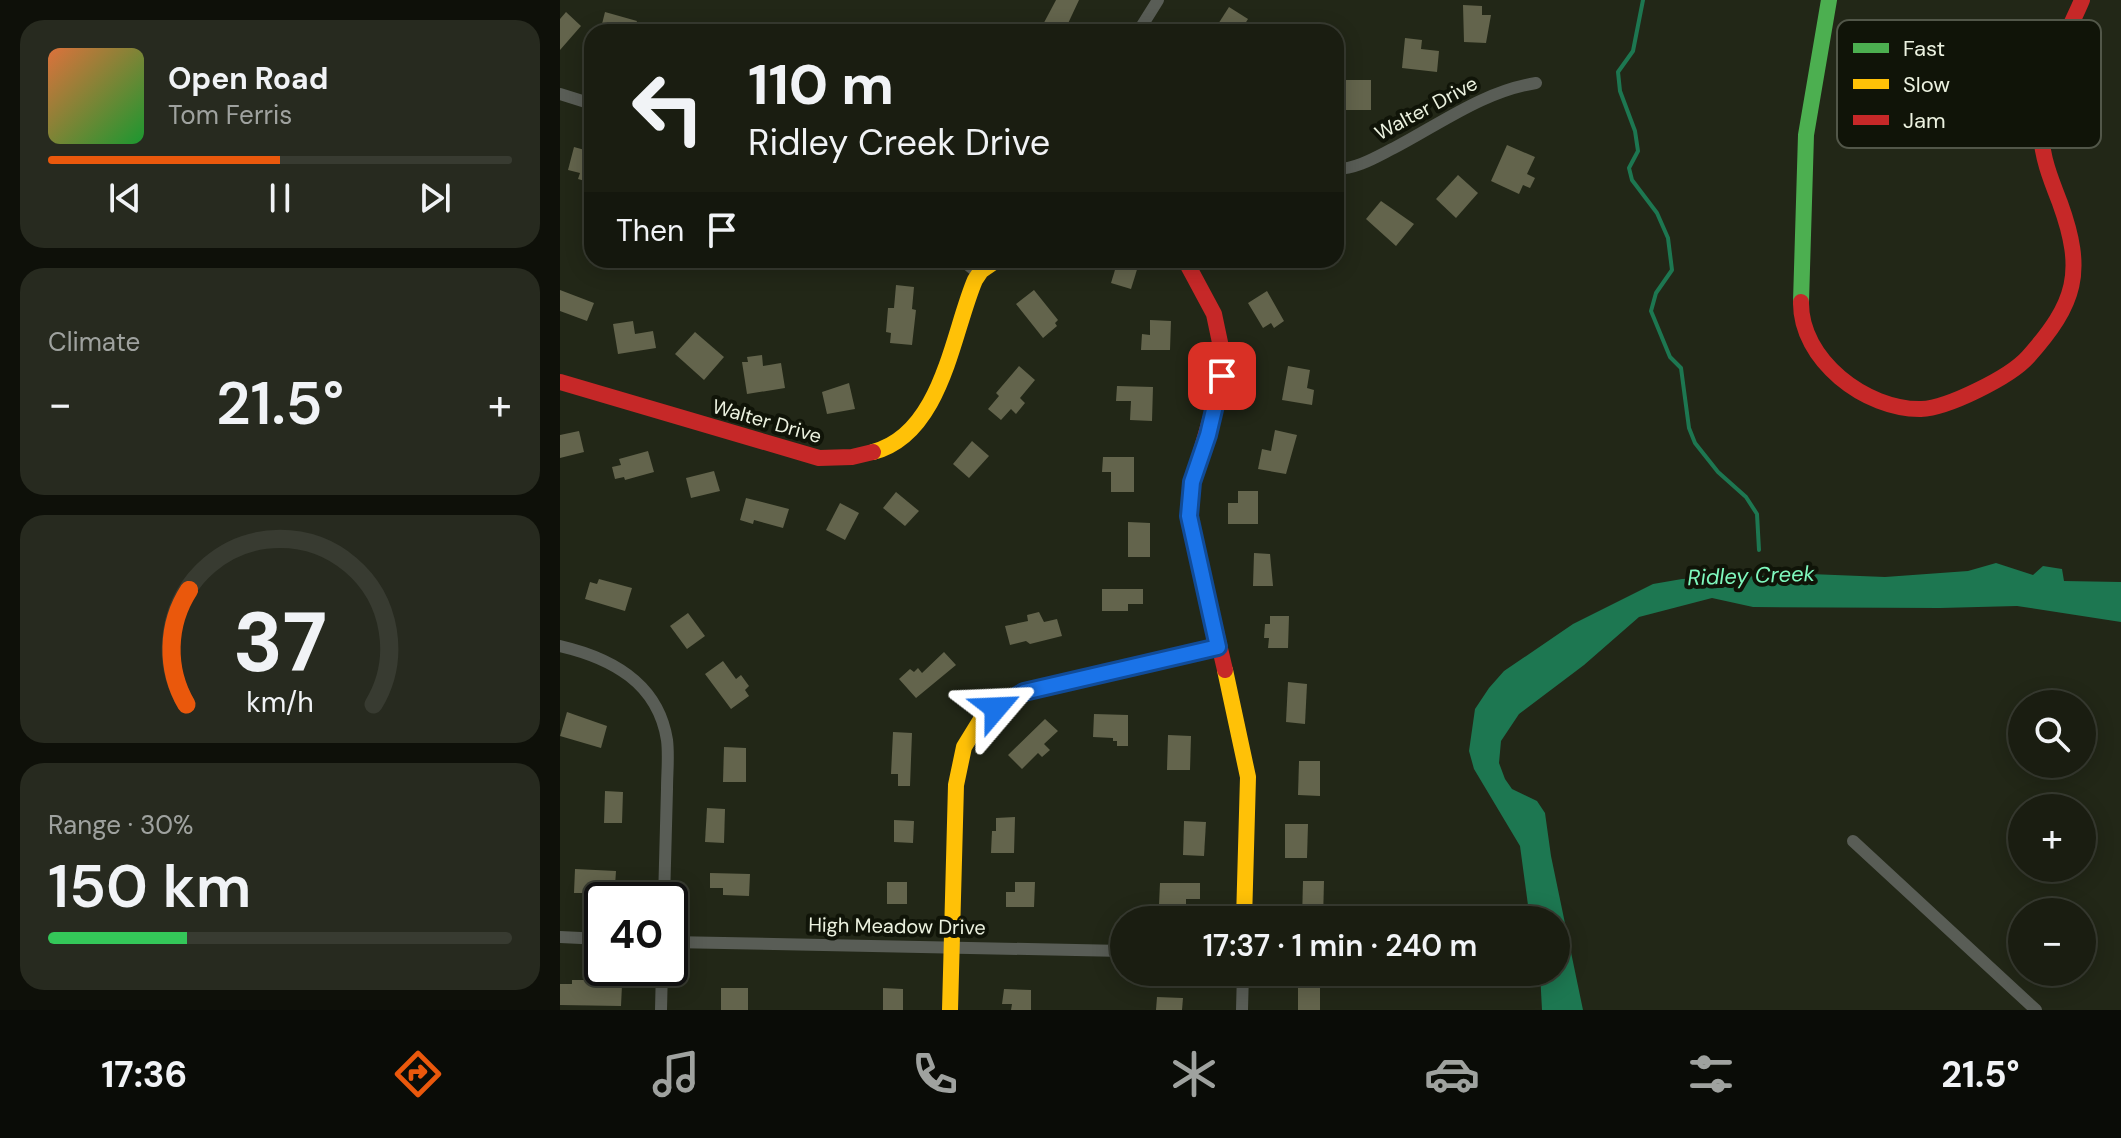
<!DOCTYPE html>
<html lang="en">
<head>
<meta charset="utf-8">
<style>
  :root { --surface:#1a1d11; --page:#272a1f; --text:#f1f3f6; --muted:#9fa29f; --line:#383b31; --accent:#ea580c }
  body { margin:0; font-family:"DM Sans",sans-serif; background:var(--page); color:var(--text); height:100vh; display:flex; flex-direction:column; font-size:30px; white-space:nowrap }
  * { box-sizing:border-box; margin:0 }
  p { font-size:26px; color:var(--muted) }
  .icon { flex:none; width:44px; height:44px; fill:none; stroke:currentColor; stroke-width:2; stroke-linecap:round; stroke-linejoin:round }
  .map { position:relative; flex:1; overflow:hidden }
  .drawer { display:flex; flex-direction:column; gap:20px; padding:20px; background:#0e1009; width:560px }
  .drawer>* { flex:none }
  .hud { position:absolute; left:24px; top:24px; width:760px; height:244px; border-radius:24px; box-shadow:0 4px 20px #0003,0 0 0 2px var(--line); background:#1a1d11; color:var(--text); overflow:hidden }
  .fabs { position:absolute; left:1448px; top:690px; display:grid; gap:16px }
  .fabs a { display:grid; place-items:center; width:88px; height:88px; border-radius:50%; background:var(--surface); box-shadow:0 4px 20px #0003,0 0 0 2px var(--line); font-size:40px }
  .speed { position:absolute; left:24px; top:882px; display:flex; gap:16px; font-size:40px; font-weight:700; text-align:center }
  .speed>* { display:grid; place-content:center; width:104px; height:104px; border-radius:50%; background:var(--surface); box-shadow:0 4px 20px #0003,0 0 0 2px var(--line); line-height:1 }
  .speed .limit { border:4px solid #111; border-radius:12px; background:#fff; color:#111 }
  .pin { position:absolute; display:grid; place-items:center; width:68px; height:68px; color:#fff; margin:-34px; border-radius:16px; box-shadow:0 4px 12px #0006 }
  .me { position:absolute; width:88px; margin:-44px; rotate:64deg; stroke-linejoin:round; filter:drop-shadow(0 0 6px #0008) }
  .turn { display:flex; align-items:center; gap:28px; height:168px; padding:0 32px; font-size:36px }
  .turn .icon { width:104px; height:104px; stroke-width:2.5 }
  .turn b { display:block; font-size:56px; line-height:68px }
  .then { display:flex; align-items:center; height:76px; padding:0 32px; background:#0003; gap:16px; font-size:30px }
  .big { font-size:60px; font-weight:600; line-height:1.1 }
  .drawer .card { flex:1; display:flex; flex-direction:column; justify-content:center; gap:12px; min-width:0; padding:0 28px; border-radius:24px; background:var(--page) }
  .drawer .dial { align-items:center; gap:0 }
  .dial svg { height:208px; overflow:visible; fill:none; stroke:var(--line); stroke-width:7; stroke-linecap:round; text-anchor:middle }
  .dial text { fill:var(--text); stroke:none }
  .song { display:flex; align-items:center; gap:24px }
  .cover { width:96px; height:96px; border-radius:12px; background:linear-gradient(135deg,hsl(20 70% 55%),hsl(130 70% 35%)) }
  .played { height:8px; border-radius:4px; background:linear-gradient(90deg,var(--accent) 50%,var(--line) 50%) }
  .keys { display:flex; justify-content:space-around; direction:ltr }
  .heat { display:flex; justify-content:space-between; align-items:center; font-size:44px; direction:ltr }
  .charge { height:12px; border-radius:6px; background:linear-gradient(90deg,#34c759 30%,var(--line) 0) }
  .trip { position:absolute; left:550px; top:906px; width:460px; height:80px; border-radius:40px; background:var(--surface); box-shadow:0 4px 20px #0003,0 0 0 2px var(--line); font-weight:600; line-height:80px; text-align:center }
  .menu { display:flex; height:128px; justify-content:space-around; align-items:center; background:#0a0c07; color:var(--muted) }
  .menu .icon { width:56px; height:56px }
  .menu .on { color:var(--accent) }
  .menu b { font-size:36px; color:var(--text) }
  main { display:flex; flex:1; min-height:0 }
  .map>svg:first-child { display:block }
  .water { fill:#1d7751 }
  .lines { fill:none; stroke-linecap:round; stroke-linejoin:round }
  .stream { stroke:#1d7751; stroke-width:4 }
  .building { fill:#63644c }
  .street { stroke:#595d56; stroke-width:12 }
  .fast { stroke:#4caf50; stroke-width:16 }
  .slow { stroke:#ffc107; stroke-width:16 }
  .jam { stroke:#c62828; stroke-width:16 }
  .route-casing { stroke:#114b97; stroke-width:20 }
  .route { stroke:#1a73e8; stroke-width:14 }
  .labels { text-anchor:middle; stroke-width:8; stroke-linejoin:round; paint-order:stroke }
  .street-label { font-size:20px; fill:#ecf2e0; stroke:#101408 }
  .water-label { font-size:22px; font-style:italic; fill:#7ff8be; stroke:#101408 }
  .key { fill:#101408; stroke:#525749; stroke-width:2 }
  .key-label { font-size:22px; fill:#ecf2e0 }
</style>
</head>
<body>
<main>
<section class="drawer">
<div class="card">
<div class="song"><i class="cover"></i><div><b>Open Road</b><p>Tom Ferris</p></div></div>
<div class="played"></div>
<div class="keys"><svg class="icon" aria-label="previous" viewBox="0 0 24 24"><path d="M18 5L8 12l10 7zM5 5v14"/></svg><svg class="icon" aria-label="pause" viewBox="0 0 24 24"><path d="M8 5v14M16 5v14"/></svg><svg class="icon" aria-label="next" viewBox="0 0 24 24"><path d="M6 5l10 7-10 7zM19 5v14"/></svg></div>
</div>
<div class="card"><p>Climate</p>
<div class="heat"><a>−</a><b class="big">21.5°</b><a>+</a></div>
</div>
<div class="card dial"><svg viewBox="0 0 100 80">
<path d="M14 69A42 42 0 1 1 86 69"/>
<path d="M14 69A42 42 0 0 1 15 25" stroke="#ea580c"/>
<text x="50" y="56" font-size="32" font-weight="700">37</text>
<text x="50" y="72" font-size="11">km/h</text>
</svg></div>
<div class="card"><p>Range · 30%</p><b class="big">150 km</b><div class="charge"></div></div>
</section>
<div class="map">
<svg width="1561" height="1010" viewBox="0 0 1561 1010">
  <rect width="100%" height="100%" fill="#222717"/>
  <path class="water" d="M1436,563L1473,575L1483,566L1502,569L1504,581L1561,582V622L1457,606L1380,608L1193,607L1152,598L1079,617L1024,665L959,714L941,741L939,763L945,779L952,789L977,801L985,813L991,856L1023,1010H982L980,972H996V920H970L960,846L914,769L909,751L915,709L929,688L944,671L1013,624L1093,584L1122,579L1250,574L1325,577L1408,571Z"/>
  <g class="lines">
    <g class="stream">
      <path d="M1083,0L1073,51L1058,72L1060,91L1075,131L1078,151L1069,168L1072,180L1097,213L1108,238L1112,270L1096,293L1091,311L1110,357L1121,368L1129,428L1135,443L1158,472L1186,497L1197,514L1199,550"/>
      <path d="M1197,581L1200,568"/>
    </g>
  </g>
  <g class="building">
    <path d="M496,0H519L504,32H479Z"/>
    <path d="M903,5L922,6V15H931L926,43L904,42Z"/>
    <path d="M669,7L688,19L680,32H653Z"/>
    <path d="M6,12L21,26L0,50V19Z"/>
    <path d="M45,12L77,21L73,32H40Z"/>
    <path d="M845,38L862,40L861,49L879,51L877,72L842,68Z"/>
    <rect x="783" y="80" width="28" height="30"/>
    <path d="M947,145L975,157L967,174L975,178L970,188L963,185L959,194L931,181Z"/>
    <path d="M14,147L32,152V183L18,179L20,173L8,170Z"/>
    <path d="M898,175L918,193L896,218L876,199Z"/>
    <path d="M821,201L854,224L836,246L806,219Z"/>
    <path d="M558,260H580L571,289L551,283Z"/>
    <path d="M336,285L354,287L352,309L356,310L352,345L330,343L331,333L326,332L328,308H334Z"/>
    <path d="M0,290L34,303L27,321L0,311Z"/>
    <path d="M474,290L498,320L495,323L497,326L483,338L456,304Z"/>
    <path d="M707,291L724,321L714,328L711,323L703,328L688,303Z"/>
    <path d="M590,320L611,321L610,350H581L582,334L590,335Z"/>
    <path d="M73,321L75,334L93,331L96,348L58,354L53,324Z"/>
    <path d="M135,332L164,357L144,380L115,354Z"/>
    <path d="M202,355L203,366L221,363L225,388L187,394L182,362H188L187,357Z"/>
    <path d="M459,366L475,380L460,398L465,403L456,414L451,409L441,420L428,409L439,396L436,393Z"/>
    <path d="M728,366L750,370L747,388L754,390L752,405L722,400Z"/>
    <path d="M289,383L295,409L267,414L262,392Z"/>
    <path d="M557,386L593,387L592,421L570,420L571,401H556Z"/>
    <path d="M715,430L737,435L726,474L698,469L702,449L711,451Z"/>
    <path d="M19,431L24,452L0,458V435Z"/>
    <path d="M412,441L429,456L409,478L393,464Z"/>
    <path d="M88,451L94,472L65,480L64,477L55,479L52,467L61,465L59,459Z"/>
    <path d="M543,457H574V492H551V472H542Z"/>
    <path d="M154,471L160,491L131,498L126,478Z"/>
    <path d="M678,491H698V524H668V503H678Z"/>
    <path d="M336,492L359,511L345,526L323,508Z"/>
    <path d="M186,498L229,509L223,528L194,520L193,524L180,520Z"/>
    <path d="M280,503L299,513L285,540L266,530Z"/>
    <path d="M568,522L590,523V557H568Z"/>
    <path d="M694,553L710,554L713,586H693Z"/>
    <path d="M39,579L72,588L65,611L25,599L30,582L37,584Z"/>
    <path d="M542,589H583V604H568V611H542Z"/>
    <path d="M479,612L484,622L497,619L502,636L470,644L466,641L450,645L445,626L468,621L467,615Z"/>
    <path d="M128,613L145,636L127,649L110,626Z"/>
    <path d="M710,616H729L728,648H708L709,638H704L705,624H710Z"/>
    <path d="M384,652L396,665L356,698L339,679L350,669L354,672L358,668L362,673Z"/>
    <path d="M163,661L176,679L181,675L189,686L185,690L189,696L171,709L145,674Z"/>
    <path d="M728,682L747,684L745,724L726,722Z"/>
    <path d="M7,712L47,726L41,748L0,736Z"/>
    <path d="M534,714L568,715V746H557V741H553V738L533,737Z"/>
    <path d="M485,719L498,731L484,744L490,750L482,757L478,753L462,769L448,755Z"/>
    <path d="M333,732L352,733L350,786H338V774H331Z"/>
    <path d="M608,735L631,736L630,770H607Z"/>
    <path d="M164,747L186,748V782H163Z"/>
    <path d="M739,761H760V796L738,795Z"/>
    <path d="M45,791L63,792L62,823H44Z"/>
    <path d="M147,808L165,809L164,843L145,842Z"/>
    <path d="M455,817L454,853H431L432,831H436V818Z"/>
    <path d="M334,820L354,821L353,843L334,842Z"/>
    <path d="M624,821L646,822L644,856L623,855Z"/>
    <path d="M725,824H748L747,858H725Z"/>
    <path d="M15,869L56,871L55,886H41V893H14Z"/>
    <path d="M150,873L190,874L189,896L163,895V888H150Z"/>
    <path d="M743,881H764L763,920H742Z"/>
    <rect x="327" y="882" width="20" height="22"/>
    <path d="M455,882H475L474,907H446V892H455Z"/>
    <path d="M600,883H640V899H626V905H599Z"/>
    <path d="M12,980H26V984L62,985L61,1006L0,1005V984H12Z"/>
    <path d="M738,982L760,983V1010H738Z"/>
    <rect x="161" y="988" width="27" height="22"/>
    <path d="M323,988L343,989V1010H323Z"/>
    <path d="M444,989L471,990V1010H451L452,1004H442Z"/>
    <path d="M597,997L623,998L622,1010H596Z"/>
  </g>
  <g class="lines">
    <g class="street">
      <path d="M578,32L598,0"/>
      <path d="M0,94L32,104"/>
      <path d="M776,169C797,169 816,157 834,148C880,124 924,91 976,83"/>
      <path d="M402,260L418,273"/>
      <path d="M0,646C52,658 98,683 107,740C109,756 107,773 107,789C106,826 105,863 104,900"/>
      <path d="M1293,841L1476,1010"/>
      <path d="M0,937L42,939"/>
      <path d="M110,942L564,951"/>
      <path d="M101,1010L102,968"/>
      <path d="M682,1010L683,972"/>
    </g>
    <g class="fast">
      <path d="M1241,302L1246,135L1269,0"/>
      <path d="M493,685L658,647"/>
    </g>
    <g class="slow">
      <path d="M313,452C382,434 392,334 415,280L421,271L437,260"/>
      <path d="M665,670L688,777L684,920"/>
      <path d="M390,1010L396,785L404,747L420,721L445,701L464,692L493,685"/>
    </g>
    <g class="jam">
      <path d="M625,260L654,314L662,352L659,389L633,479L629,516L665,670"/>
      <path d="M1241,302C1240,360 1306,410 1361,409C1388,408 1450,377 1468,357C1516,303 1525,272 1500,203C1491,180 1482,158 1481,133C1481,123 1485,113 1487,103C1492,86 1494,67 1500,50C1506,33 1515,17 1522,0"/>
      <path d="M0,382L259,458L292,457L313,452"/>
    </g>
  </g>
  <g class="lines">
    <defs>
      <path id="route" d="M436,708L464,692L658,647L629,516L632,482L648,435L662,376"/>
    </defs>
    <use href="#route" class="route-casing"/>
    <use href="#route" class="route"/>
  </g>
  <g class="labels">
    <g class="street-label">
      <text transform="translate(866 108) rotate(-28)" y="7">Walter Drive</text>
      <text transform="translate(207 421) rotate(16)" y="7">Walter Drive</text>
      <text transform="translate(337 926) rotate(1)" y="7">High Meadow Drive</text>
    </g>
    <g class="water-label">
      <text transform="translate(1191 575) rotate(-2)" y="8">Ridley Creek</text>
    </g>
  </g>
  <rect x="1277" y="20" width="264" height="128" rx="12" class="key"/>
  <rect x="1293" y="43" width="36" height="10" fill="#4caf50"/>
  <rect x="1293" y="79" width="36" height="10" fill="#ffc107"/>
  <rect x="1293" y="115" width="36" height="10" fill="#c62828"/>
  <g class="key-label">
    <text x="1343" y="56">Fast</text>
    <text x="1343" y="92">Slow</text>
    <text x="1343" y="128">Jam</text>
  </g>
</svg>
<div class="fabs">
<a><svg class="icon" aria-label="search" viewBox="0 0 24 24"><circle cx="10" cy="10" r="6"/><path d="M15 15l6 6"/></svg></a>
<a>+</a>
<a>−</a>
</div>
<div class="speed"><div class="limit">40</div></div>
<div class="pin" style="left:662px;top:376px;background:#d93025"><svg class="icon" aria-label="arrive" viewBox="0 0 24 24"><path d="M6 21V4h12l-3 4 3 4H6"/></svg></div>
<svg class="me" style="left:436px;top:708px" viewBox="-20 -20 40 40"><path d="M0-17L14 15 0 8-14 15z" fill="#1a73e8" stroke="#fff" stroke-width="4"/></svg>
<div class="trip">17:37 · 1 min · 240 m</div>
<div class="hud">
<div class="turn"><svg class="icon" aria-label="left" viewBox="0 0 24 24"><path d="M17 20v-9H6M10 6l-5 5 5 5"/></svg><div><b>110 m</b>Ridley Creek Drive</div></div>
<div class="then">Then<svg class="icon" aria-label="arrive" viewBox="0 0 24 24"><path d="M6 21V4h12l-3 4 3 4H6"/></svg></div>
</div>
</div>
</main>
<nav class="menu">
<b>17:36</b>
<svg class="icon on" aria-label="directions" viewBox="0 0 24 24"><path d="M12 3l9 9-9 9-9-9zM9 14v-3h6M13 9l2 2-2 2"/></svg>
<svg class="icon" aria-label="music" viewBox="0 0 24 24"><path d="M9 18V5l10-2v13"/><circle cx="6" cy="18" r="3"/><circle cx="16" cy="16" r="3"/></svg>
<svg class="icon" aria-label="phone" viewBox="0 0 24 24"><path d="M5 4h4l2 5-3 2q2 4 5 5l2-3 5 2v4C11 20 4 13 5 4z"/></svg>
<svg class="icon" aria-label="climate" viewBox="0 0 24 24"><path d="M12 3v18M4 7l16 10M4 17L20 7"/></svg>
<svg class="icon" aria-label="car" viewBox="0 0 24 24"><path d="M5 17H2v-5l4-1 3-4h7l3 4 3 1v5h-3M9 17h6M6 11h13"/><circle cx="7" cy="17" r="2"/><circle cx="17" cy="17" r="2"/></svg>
<svg class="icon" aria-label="filters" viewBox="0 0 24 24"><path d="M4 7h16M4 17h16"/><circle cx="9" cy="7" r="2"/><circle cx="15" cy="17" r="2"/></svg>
<b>21.5°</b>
</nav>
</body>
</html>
